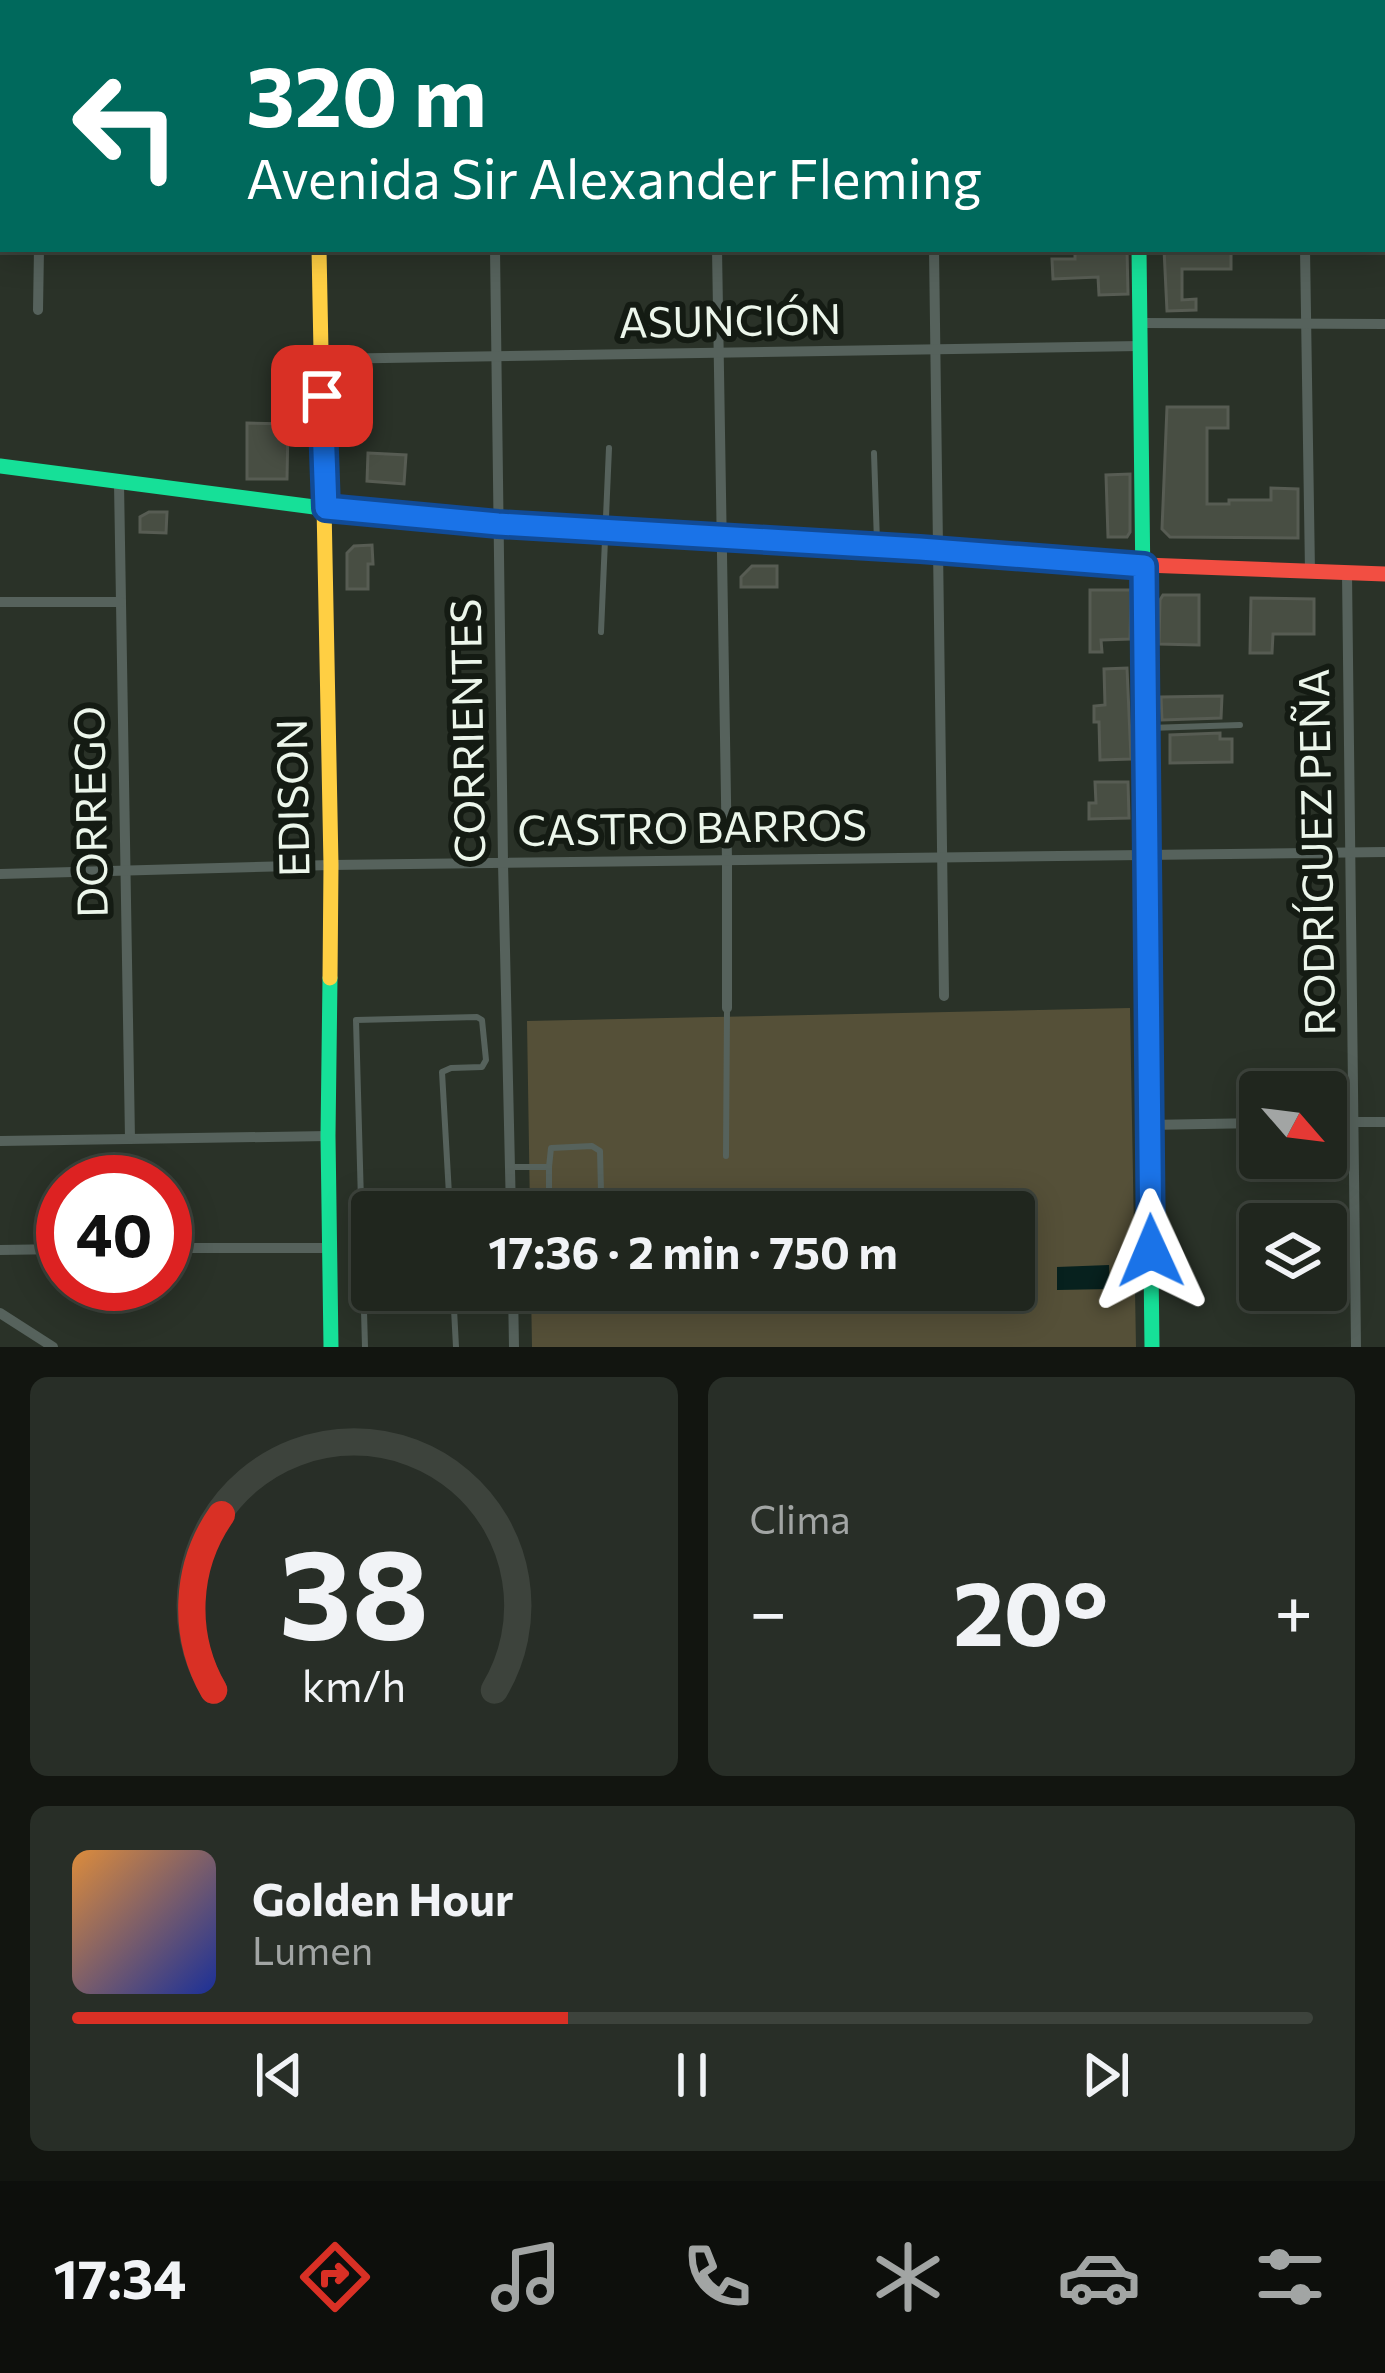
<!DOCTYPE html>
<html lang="es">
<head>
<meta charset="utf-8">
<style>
  :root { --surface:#20261e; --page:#282e27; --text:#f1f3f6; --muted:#a2a5a4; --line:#3d433c; --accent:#d93025 }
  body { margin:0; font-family:Commissioner,sans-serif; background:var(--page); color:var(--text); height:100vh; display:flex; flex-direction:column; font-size:45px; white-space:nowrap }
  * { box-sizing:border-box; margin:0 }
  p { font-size:39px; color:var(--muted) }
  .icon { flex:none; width:66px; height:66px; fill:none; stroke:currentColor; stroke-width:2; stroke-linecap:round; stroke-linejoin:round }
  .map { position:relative; height:1347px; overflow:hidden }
  .panel { display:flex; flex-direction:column; gap:30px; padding:30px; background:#121510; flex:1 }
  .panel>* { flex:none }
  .banner { position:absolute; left:0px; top:0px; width:1386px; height:252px; box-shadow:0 6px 30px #0003,0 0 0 3px var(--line); background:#00695c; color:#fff; overflow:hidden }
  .needle { width:78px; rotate:118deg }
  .buttons { position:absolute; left:1239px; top:1071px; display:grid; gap:24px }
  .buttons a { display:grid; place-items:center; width:108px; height:108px; border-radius:12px; background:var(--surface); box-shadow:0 6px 30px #0003,0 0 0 3px var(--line); font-size:60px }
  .speed { position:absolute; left:36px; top:1155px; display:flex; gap:24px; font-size:60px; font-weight:700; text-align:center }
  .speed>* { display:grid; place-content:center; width:156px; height:156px; border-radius:50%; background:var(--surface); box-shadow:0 6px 30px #0003,0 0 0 3px var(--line); line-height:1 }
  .speed .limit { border:18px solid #d22; background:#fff; color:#111 }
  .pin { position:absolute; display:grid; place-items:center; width:102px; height:102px; color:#fff; margin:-51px; border-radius:24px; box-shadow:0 6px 18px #0006 }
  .me { position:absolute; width:132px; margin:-66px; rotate:359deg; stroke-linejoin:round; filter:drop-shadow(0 0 9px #0008) }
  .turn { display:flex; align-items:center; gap:42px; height:252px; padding:0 48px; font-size:54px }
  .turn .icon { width:156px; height:156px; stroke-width:2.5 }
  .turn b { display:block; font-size:84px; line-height:102px }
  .big { font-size:90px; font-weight:700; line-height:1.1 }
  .panel .card { flex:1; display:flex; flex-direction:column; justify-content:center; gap:18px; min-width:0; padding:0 42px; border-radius:18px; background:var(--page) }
  .panel .dial { align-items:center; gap:0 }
  .dial svg { height:312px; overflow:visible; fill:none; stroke:var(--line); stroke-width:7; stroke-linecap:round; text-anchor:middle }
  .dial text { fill:var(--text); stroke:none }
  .song { display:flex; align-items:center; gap:36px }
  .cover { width:144px; height:144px; border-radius:18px; background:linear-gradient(135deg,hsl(30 70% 55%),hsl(230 70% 35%)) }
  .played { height:12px; border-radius:6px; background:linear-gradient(90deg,var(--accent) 40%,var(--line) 40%) }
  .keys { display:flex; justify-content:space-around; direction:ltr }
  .heat { display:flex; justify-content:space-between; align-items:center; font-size:66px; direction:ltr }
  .panel .tiles { flex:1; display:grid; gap:30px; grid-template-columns:1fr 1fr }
  .card:last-child { grid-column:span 2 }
  .trip { position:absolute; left:351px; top:1191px; width:684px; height:120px; border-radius:12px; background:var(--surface); box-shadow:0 6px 30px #0003,0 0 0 3px var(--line); font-weight:700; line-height:120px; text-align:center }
  .menu { display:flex; height:192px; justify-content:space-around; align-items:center; background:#0d0f0c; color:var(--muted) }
  .menu .icon { width:84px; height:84px }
  .menu .on { color:var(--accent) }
  .menu b { font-size:54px; color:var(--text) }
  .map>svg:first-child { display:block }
  .green { fill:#555038 }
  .water { fill:#07211e }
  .building { fill:#484e43; stroke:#575c53; stroke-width:3 }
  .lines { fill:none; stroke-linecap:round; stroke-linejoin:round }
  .lane { stroke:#56625c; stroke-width:6 }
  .street { stroke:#56625c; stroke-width:10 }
  .fast { stroke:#16e098; stroke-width:15 }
  .slow { stroke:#ffcf43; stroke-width:15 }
  .jam { stroke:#f24e42; stroke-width:15 }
  .route-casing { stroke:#114b97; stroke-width:30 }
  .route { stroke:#1a73e8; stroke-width:21 }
  .labels { text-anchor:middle; stroke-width:12; stroke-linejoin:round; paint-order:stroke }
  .street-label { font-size:42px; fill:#ecf6eb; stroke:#141b13 }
</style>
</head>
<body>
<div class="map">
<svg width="1385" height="1347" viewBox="0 0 1385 1347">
  <rect width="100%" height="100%" fill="#2a3228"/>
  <path class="green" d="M1130,1008L1136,1347H532L531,1290H1014V1212H530L527,1021Z"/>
  <path class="water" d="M1109,1265L1110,1289L1057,1290V1267Z"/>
  <g class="building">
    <path d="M1075,249H1127L1128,294L1099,295L1098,277L1053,279L1052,259H1075Z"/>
    <path d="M1164,249H1231V269H1182V300L1196,299V310L1167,311Z"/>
    <path d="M1167,407H1228V428H1207V504H1229V500H1271V488L1298,489V538L1170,537L1162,529Z"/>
    <path d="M247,423L288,424L287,479H247Z"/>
    <path d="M368,453L406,455L404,484L367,481Z"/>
    <path d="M1130,474V532L1127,537H1108L1106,475Z"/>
    <path d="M149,512H167L166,533L140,532V517Z"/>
    <path d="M372,545L373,564H368V589H347V553L354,546Z"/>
    <path d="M752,566H777V587H741V577Z"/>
    <path d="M1090,590H1131L1130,639L1101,640L1102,652H1090Z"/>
    <path d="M1163,595H1199V645L1159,644L1160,600Z"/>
    <path d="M1251,598L1314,599V634H1273L1272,653H1250Z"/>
    <path d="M1127,668L1131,759L1100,760L1099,722H1094V706L1105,705L1104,669Z"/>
    <path d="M1222,696L1221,718L1162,720L1161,697Z"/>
    <path d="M1220,733V739H1232V762L1170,763V735Z"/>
    <path d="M1095,782H1128L1129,818L1089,819V803H1096Z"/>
  </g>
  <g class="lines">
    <g class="lane">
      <path d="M874,453L877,542"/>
      <path d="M601,632L609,448"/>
      <path d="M1149,728L1240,725"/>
      <path d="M726,1156L727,1010"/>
      <path d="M510,1167H549L551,1148L592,1146L600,1151L601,1192L598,1196L549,1198L534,1212"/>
      <path d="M549,1167V1198"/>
      <path d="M449,1198L511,1197"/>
      <path d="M453,1290L456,1347"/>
      <path d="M365,1347L356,1020L477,1017L482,1020L486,1060L482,1067L451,1068L442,1072L450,1212"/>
    </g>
    <g class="street">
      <path d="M40,0V3"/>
      <path d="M493,0V3"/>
      <path d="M713,0V3"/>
      <path d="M931,0V3"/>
      <path d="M1303,0V3"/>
      <path d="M1383,75H1385"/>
      <path d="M0,127H3"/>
      <path d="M495,249L503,863L511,1212"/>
      <path d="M717,249L727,860V1008"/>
      <path d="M934,249L944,996"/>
      <path d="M1305,249L1310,572"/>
      <path d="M38,310L39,249"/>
      <path d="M1141,323L1385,324"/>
      <path d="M321,359L1140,346"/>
      <path d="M119,483L130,1139"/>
      <path d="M1347,573L1356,1347"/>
      <path d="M0,602H121"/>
      <path d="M0,874L331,865L1385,852"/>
      <path d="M1326,1122H1385"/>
      <path d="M1148,1125L1260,1123"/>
      <path d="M0,1141L328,1136"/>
      <path d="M165,1248H329"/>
      <path d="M0,1250L63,1249"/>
      <path d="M513,1290L514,1347"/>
      <path d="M0,1313L53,1347"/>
    </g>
    <g class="fast">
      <path d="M316,0V3"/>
      <path d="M1139,249L1152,1347"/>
      <path d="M0,466L360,513L498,524L920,549"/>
      <path d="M330,978L328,1136L331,1347"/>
    </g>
    <g class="slow">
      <path d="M1137,0V3"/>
      <path d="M319,249L331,865L330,978"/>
    </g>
    <path class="jam" d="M920,549L1145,565L1385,574"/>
  </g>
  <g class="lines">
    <defs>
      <path id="route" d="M322,396L326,508L498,524L920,549L1144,566L1151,1251"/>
    </defs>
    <use href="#route" class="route-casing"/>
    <use href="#route" class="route"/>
  </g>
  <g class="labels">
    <g class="street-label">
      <text transform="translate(730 321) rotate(-1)" y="15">ASUNCIÓN</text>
      <text transform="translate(468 731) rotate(-91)" y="15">CORRIENTES</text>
      <text transform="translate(293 798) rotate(-91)" y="15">EDISON</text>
      <text transform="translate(91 812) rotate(-91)" y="15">DORREGO</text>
      <text transform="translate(692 828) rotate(-1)" y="15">CASTRO BARROS</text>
      <text transform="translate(1317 852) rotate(-91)" y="15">RODRÍGUEZ PEÑA</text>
    </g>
  </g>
</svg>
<div class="buttons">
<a><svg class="needle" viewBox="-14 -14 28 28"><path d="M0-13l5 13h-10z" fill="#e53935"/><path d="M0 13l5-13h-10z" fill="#a2a5a4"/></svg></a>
<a><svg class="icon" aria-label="layers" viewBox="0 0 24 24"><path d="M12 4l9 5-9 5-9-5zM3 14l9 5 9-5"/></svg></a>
</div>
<div class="speed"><div class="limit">40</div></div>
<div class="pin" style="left:322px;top:396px;background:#d93025"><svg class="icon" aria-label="arrive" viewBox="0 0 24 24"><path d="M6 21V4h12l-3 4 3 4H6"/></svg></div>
<svg class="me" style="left:1151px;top:1251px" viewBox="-20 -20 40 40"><path d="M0-17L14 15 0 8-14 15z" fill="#1a73e8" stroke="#fff" stroke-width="4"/></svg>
<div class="trip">17:36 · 2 min · 750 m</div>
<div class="banner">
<div class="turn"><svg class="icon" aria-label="left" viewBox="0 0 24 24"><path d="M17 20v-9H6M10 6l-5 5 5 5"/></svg><div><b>320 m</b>Avenida Sir Alexander Fleming</div></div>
</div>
</div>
<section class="panel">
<div class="tiles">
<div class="card dial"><svg viewBox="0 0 100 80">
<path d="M14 69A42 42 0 1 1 86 69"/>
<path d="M14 69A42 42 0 0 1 16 24" stroke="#d93025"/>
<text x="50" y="56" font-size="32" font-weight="700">38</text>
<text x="50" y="72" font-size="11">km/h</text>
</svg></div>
<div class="card"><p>Clima</p>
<div class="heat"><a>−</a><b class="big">20°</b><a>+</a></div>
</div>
<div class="card">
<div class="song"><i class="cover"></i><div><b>Golden Hour</b><p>Lumen</p></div></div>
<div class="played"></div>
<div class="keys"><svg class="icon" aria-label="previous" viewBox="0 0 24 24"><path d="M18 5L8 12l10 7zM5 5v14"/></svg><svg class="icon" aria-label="pause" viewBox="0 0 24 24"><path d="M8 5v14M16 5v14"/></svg><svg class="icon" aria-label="next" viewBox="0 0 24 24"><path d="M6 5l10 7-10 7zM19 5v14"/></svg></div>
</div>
</div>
</section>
<nav class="menu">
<b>17:34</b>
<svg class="icon on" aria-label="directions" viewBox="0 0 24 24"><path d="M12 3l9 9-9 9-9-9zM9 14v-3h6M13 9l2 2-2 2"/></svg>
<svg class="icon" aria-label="music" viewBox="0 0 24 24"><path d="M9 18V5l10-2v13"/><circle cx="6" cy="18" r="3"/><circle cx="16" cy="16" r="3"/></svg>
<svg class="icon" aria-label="phone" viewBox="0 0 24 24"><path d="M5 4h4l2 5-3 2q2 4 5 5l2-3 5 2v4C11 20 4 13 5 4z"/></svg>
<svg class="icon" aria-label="climate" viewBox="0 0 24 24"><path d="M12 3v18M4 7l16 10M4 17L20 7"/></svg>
<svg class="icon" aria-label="car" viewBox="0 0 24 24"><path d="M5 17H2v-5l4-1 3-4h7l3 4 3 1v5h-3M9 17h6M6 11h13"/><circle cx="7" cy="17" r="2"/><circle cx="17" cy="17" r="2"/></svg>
<svg class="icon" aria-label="filters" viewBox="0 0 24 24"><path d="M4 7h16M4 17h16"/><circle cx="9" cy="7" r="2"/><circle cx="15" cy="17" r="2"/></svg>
</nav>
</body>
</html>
